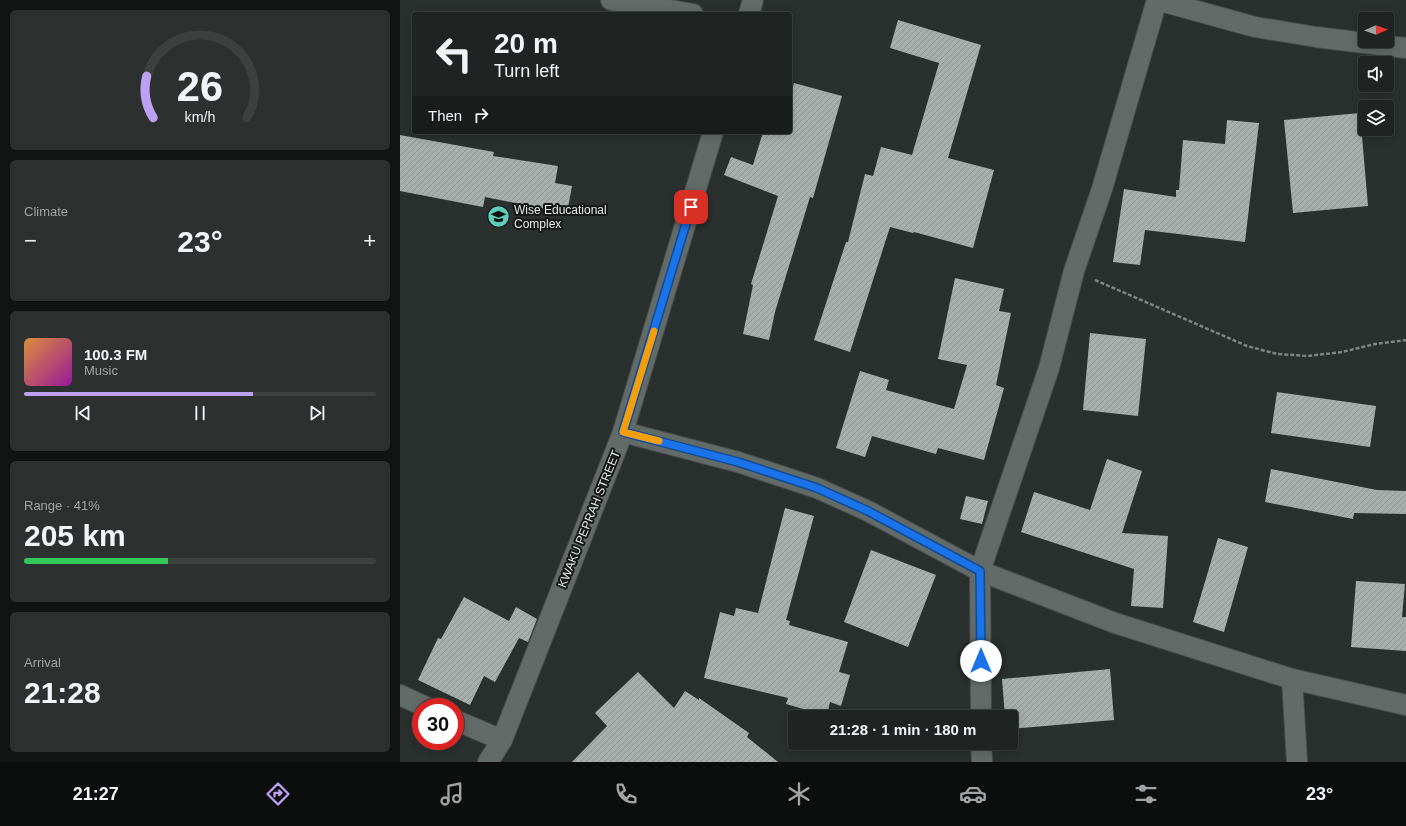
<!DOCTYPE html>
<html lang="en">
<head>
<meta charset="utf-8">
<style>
  :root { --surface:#1f2422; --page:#2c302f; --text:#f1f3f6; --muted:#a1a4a5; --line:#3c4140; --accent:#bca0f2 }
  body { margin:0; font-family:Arial,sans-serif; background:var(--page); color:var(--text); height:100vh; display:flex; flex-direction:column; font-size:15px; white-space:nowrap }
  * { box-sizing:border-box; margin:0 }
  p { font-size:13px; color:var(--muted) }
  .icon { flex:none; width:22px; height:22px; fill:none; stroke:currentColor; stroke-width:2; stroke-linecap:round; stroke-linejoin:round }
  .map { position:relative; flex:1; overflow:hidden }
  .drawer { display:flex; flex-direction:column; gap:10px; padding:10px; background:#111413; width:400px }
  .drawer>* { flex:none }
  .top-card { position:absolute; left:12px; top:12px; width:380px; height:122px; border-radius:4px; box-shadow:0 2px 10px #0003,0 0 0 1px var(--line); background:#1f2422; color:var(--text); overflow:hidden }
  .needle { width:26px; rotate:88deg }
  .fabs { position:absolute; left:958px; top:12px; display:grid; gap:8px }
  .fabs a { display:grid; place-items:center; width:36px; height:36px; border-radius:4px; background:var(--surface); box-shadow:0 2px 10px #0003,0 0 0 1px var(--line); font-size:20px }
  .speed { position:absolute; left:12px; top:698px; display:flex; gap:8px; font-size:20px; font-weight:700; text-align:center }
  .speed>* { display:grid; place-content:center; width:52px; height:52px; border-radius:50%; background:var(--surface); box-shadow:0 2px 10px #0003,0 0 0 1px var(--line); line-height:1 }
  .speed .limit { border:6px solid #d22; background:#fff; color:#111 }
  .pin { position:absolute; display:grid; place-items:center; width:34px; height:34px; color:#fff; margin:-17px; border-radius:8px; box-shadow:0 2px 6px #0006 }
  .me { position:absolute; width:44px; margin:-22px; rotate:0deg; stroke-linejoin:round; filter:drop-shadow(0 0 3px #0008) }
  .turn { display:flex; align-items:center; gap:14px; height:84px; padding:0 16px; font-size:18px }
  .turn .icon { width:52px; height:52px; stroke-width:2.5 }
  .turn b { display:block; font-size:28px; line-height:34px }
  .then { display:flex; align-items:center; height:38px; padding:0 16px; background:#0003; gap:8px; font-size:15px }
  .big { font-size:30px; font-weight:700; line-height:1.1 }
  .drawer .tile { flex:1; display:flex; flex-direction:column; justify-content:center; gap:6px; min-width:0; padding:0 14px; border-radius:6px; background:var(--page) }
  .drawer .dial { align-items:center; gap:0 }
  .dial svg { height:104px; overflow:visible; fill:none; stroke:var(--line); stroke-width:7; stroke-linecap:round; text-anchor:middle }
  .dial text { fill:var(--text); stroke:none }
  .song { display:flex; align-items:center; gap:12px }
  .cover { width:48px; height:48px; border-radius:6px; background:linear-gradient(135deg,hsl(30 70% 55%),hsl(300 70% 35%)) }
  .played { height:4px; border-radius:2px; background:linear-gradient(90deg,var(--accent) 65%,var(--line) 65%) }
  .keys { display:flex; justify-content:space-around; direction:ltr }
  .heat { display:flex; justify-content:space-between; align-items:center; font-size:22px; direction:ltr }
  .charge { height:6px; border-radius:3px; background:linear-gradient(90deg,#34c759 41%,var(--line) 0) }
  .trip { position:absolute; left:388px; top:710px; width:230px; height:40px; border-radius:4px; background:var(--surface); box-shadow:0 2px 10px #0003,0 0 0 1px var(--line); font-weight:700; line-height:40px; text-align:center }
  .menu { display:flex; height:64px; justify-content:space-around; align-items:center; background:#0c0e0e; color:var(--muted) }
  .menu .icon { width:28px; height:28px }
  .menu .current { color:var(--accent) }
  .menu b { font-size:18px; color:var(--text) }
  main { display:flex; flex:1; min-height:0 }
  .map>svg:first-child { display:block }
  .building { fill:url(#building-hatch) }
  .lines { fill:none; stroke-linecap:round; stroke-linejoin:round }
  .street-casing { stroke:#494e4d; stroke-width:22 }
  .path { stroke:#7f8583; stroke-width:2.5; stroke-dasharray:4 2; stroke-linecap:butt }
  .street { stroke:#636b69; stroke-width:20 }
  .route-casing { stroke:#114b97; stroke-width:10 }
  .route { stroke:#1a73e8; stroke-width:7 }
  .slow { stroke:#f59e0b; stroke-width:7 }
  .labels { text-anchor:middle; stroke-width:4; stroke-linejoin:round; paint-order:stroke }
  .poi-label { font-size:12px; fill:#e5e9e8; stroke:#141716; text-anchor:start }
  .street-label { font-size:12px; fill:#e5e9e8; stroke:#141716 }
</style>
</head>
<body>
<main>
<section class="drawer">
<div class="tile dial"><svg viewBox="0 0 100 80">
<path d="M14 69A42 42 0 1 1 86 69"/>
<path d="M14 69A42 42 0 0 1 9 37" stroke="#bca0f2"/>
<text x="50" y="56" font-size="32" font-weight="700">26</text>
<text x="50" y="72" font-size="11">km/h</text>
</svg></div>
<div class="tile"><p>Climate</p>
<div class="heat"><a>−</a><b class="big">23°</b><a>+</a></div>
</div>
<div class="tile">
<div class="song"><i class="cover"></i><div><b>100.3 FM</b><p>Music</p></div></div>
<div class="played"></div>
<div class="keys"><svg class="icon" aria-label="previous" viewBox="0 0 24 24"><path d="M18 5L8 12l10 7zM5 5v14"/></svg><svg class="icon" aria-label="pause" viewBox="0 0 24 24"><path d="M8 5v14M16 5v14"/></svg><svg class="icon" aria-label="next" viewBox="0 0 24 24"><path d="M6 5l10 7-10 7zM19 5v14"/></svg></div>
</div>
<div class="tile"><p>Range · 41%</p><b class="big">205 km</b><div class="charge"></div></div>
<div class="tile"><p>Arrival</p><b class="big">21:28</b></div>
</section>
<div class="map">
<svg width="1006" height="762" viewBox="0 0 1006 762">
  <defs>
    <pattern id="building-hatch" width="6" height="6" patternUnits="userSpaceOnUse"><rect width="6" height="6" fill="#a7afad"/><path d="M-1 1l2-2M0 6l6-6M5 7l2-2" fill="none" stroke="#8e9593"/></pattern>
  </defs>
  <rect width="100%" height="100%" fill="#29302e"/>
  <g class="building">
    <path d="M498,20L581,45L548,158L594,170L573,248L514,232L513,233L490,227L450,352L414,340L446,242H448L465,174L473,176L481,147L512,155L539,63L490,48Z"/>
    <path d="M394,83L442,96L413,198L410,197L375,312L369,340L343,334L353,285L351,284L378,196L324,175L331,157L353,165L363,132H390V96Z"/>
    <path d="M960,113L968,206L893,213L884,120Z"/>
    <path d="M827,120L859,123L845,242L745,230L740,265L713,262L724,189L776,197V190H779L783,140L825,144Z"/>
    <path d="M0,135L94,152L93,156L158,166L155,183L172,186L167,213L85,197L83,207L0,191Z"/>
    <path d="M555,278L604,289L599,311L611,313L596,385L604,388L584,460L538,448L536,454L472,436L465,457L436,448L460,371L489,380L486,390L554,409L567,365L538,359Z"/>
    <path d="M690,333L746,339L738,416L683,410Z"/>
    <path d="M877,392L976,406L970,447L871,433Z"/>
    <path d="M707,459L742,471L722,533L768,536L763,608L731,606L734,569L621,532L634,492L690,510Z"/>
    <path d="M871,469L977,490L1006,491V514L954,513L953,519L865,502Z"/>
    <path d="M566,496L588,501L582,524L560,519Z"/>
    <path d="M385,508L414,516L386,620L390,621L389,625L448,642L439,672L450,675L441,706L430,702L427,716L386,704L388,698L304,678L320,612L334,616L336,608L358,613Z"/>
    <path d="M818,538L848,547L824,632L793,622Z"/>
    <path d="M471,550L536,575L508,647L444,622Z"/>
    <path d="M956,581L1005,584L1002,617H1006V651L951,647Z"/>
    <path d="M64,597L109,621L116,607L137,619L128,642L119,638L95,682L84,676L70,705L18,680L38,638L41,639Z"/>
    <path d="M710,669L714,720L611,729V717H605L602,679Z"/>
    <path d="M238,672L274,708L285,691L299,700V698L349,733L347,737L378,762H172L207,726L195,713Z"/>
  </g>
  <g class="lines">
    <defs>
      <g id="street">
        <path d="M211,0L293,14"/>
        <path d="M757,0L855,27L916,37L1006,48"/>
        <path d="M349,14L353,0"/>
        <path d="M223,432L338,462L417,488L468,511L580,571L715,623L892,679L1006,705"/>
        <path d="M892,679L897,762"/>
        <path d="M0,695L26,707"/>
        <path d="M581,717L580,571L649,368L674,271L702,189L757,0"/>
        <path d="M55,720L102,740"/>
        <path d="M581,743L582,762"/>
        <path d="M88,762L102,740L223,432L313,132"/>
      </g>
    </defs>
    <use href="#street" class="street-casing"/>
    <path class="path" d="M695,280L847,346L877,354L908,356L942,352L975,344L1006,340"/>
    <use href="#street" class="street"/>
  </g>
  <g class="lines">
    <defs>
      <path id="route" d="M291,207L223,432L338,462L417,488L468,511L580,571L581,661"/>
    </defs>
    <use href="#route" class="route-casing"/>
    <use href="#route" class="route"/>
    <path class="slow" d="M254,331L223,432L259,441"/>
  </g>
  <defs>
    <symbol id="school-disc" viewBox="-11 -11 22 22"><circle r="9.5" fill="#5cceba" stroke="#141716"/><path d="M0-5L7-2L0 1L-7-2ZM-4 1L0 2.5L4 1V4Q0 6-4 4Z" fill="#111"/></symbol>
  </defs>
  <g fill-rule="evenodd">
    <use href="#school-disc" x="86" y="204" width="25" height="25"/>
  </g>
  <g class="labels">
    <g class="poi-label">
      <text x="114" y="214">Wise Educational<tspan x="114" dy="14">Complex</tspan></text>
    </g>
    <g class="street-label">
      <text transform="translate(189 519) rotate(-68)" y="4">KWAKU PEPRAH STREET</text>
    </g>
  </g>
</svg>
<div class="fabs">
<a><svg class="needle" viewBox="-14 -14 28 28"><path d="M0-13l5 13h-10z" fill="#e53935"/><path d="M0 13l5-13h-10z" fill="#a1a4a5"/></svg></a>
<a><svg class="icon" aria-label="sound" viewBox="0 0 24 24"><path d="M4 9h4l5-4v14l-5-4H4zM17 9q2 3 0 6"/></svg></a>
<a><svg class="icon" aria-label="layers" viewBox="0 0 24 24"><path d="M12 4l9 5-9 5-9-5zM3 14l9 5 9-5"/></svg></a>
</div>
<div class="speed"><div class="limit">30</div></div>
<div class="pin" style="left:291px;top:207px;background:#d93025"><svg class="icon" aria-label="arrive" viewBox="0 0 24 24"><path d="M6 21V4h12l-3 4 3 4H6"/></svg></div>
<svg class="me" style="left:581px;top:661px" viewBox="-20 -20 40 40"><circle r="19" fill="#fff"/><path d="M0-13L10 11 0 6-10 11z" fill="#1a73e8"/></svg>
<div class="trip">21:28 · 1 min · 180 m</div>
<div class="top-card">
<div class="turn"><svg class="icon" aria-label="left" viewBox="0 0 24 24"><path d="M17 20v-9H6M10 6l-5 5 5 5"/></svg><div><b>20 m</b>Turn left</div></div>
<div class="then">Then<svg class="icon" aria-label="right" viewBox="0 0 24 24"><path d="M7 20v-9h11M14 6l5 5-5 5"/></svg></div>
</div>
</div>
</main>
<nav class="menu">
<b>21:27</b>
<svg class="icon current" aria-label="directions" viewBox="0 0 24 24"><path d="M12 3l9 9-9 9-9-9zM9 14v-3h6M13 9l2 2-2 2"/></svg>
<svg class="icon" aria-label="music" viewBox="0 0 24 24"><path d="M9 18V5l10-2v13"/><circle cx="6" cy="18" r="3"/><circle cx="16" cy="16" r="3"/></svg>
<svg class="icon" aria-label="phone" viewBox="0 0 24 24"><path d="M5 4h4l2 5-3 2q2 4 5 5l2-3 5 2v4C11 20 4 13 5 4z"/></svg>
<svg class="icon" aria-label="climate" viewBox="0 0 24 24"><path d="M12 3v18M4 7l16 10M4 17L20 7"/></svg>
<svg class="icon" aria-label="car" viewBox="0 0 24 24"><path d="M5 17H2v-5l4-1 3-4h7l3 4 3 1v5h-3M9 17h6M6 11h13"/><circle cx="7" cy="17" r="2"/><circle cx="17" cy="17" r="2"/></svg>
<svg class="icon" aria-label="filters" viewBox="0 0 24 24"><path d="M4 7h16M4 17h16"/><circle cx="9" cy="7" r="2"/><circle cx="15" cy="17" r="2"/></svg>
<b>23°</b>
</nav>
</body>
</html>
